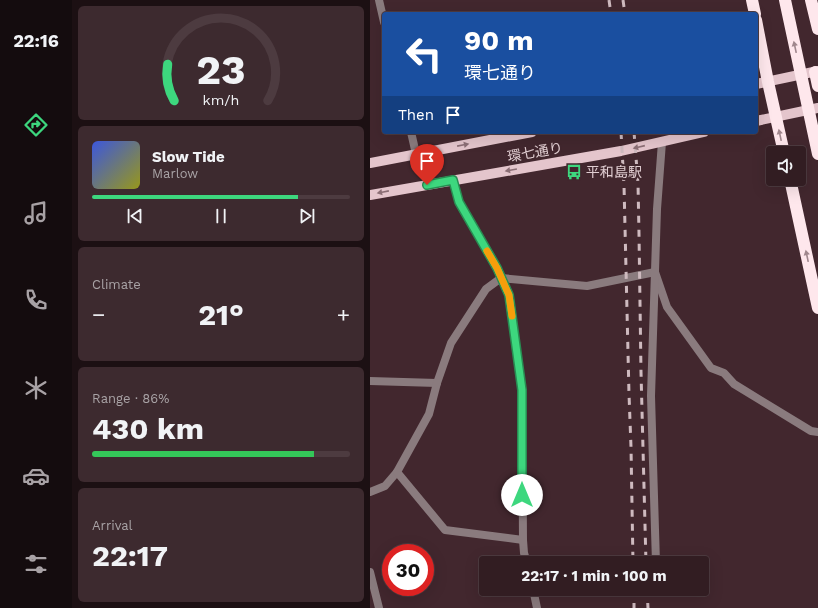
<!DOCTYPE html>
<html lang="en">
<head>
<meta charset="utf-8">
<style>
  :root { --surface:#321d22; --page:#3d2a2f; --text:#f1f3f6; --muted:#a8a2a5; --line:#4d3b40; --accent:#3dd77e }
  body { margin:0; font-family:"Work Sans","Noto Sans JP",sans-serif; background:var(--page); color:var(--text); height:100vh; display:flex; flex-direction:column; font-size:15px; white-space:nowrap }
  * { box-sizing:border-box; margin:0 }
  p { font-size:13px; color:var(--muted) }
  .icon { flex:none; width:22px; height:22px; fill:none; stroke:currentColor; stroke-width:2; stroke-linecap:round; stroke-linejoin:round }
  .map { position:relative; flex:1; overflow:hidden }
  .details { display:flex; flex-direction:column; gap:6px; padding:6px; background:#1c1013; width:298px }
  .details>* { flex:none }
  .banner { position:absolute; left:12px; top:12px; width:376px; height:122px; border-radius:4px; box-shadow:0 4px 16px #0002,0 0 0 1px var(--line); background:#1a4fa0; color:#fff; overflow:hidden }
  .fabs { position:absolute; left:396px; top:146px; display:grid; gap:8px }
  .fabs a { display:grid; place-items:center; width:40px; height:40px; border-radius:4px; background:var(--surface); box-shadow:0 4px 16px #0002,0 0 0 1px var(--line); font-size:20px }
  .speed { position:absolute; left:12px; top:544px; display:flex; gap:8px; font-size:20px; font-weight:700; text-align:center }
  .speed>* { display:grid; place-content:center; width:52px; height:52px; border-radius:50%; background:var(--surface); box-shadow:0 4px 16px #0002,0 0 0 1px var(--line); line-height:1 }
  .speed .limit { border:6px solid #d22; background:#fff; color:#111 }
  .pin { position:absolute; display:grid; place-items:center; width:34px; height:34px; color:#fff; margin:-41px -17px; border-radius:50% 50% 50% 0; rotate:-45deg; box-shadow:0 0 4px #0007 }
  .pin .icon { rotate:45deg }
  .me { position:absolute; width:44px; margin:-22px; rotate:0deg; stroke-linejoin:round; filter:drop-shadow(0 0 3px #0008) }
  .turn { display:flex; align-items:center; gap:14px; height:84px; padding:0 16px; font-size:18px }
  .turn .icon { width:52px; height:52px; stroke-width:2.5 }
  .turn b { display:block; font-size:28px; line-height:34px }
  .then { display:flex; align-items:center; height:38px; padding:0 16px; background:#0003; gap:8px; font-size:15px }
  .big { font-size:30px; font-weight:700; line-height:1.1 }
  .details .widget { flex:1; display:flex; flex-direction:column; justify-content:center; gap:6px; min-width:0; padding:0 14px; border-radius:6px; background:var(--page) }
  .details .dial { align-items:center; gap:0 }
  .dial svg { height:104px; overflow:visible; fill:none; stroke:var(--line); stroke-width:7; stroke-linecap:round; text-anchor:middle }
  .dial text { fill:var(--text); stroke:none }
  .song { display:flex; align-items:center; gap:12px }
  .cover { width:48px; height:48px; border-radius:6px; background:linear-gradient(135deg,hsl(230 70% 55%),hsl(60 70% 35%)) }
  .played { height:4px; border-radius:2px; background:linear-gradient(90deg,var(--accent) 80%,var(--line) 80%) }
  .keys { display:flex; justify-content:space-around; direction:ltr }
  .heat { display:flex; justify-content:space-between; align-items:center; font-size:22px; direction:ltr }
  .charge { height:6px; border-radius:3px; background:linear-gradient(90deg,#34c759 86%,var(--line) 0) }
  .trip { position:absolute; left:109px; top:556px; width:230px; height:40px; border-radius:4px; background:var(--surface); box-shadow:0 4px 16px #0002,0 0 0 1px var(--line); font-weight:700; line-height:40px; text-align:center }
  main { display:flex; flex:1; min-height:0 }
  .tab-bar { display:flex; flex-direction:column; width:72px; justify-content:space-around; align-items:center; background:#140c0e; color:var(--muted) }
  .tab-bar .icon { width:28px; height:28px }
  .tab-bar .active { color:var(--accent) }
  .tab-bar b { font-size:18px; color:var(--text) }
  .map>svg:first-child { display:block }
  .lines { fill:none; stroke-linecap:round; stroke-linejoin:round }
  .lane { stroke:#8a7b7e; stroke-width:8 }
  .street { stroke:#8a7b7e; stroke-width:8 }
  .primary { stroke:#e4c5cc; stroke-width:10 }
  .highway { stroke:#fee7ec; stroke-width:12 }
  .rail { stroke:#cebabf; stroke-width:3; stroke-dasharray:7 7; stroke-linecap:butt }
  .oneway { fill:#a0878d }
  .oneway2 { fill:#8b6e75 }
  .route-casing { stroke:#288c52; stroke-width:10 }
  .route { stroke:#3dd77e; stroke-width:7 }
  .slow { stroke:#f59e0b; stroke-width:7 }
  .labels { text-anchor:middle; stroke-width:4; stroke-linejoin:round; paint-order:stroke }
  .street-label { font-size:14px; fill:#e0cdd1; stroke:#42272e }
  .poi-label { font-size:14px; fill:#e0cdd1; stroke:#42272e; text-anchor:start }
</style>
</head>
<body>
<main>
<nav class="tab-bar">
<b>22:16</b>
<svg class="icon active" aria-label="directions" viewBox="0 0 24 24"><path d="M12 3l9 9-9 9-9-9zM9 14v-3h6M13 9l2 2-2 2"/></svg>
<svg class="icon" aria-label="music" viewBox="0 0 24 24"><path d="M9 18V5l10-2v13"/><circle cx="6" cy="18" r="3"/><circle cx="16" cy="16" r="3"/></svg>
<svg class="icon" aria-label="phone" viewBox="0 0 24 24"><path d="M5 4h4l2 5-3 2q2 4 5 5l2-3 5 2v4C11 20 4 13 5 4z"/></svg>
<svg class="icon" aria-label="climate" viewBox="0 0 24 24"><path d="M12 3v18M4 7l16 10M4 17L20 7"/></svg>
<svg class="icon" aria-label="car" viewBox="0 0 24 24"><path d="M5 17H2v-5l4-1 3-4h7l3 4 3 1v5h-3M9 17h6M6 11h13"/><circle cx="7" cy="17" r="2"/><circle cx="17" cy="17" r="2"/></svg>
<svg class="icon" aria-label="filters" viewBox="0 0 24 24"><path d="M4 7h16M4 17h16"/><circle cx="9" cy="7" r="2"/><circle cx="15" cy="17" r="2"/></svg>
</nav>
<section class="details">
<div class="widget dial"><svg viewBox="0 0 100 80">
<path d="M14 69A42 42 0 1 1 86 69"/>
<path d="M14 69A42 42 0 0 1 9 41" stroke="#3dd77e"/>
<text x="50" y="56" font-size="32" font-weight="700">23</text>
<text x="50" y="72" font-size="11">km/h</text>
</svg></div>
<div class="widget">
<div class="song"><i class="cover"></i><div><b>Slow Tide</b><p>Marlow</p></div></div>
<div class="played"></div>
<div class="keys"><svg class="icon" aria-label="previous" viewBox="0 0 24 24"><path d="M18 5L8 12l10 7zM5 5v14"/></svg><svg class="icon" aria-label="pause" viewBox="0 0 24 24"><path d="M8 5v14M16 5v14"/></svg><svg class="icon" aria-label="next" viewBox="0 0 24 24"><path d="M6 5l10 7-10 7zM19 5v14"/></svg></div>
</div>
<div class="widget"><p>Climate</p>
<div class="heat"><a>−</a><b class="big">21°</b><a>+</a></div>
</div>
<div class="widget"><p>Range · 86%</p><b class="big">430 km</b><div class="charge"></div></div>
<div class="widget"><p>Arrival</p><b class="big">22:17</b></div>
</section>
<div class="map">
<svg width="448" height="608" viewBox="0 0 448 608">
  <rect width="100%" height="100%" fill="#42272e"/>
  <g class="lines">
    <g class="lane">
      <path d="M0,381L67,383"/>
      <path d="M0,492L15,486L27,472"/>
      <path d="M153,540L75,530L27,472L59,414L67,383L81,343L116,289L131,278L217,286L285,272L297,307L341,368L354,373L364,384L441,431L448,432"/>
      <path d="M0,572L9,608"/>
    </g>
    <g class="street">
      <path d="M9,0L14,22"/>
      <path d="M41,132L46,154"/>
      <path d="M83,180L89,203L127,268L139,295L152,390L153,540L154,553L157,563"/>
      <path d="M286,563L281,396L287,209L292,142"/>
      <path d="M163,589L167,608"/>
      <path d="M287,589L288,591"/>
    </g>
    <g class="primary">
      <path d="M386,84L448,71"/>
      <path d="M386,121L448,108"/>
      <path d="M0,163L162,132"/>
      <path d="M0,195L251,151L334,132"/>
    </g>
    <g class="highway">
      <path d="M382,0L385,14"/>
      <path d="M415,0L448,154"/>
      <path d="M441,0L448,29"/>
      <path d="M386,20L398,82L414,153"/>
      <path d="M445,72L448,86"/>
      <path d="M420,179L448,308"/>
    </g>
    <g class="rail">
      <path d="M239,0L241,14"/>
      <path d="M253,0L255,14"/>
      <path d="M251,132L254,185L259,394L261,447L263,563"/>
      <path d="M264,132L268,183L269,234L271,372L276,563"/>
      <path d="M264,589V608"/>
      <path d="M277,589L278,608"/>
    </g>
  </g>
  <defs><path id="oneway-solid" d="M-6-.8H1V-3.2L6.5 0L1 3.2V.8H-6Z"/></defs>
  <g class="oneway">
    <use href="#oneway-solid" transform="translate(425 47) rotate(-102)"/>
    <use href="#oneway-solid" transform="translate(410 135) rotate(-102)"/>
    <use href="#oneway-solid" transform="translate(437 256) rotate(-102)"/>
  </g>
  <g class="oneway2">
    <use href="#oneway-solid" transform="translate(93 145) rotate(-11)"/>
    <use href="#oneway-solid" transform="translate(269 147) rotate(167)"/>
    <use href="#oneway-solid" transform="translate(141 170) rotate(170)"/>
    <use href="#oneway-solid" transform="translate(13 192) rotate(169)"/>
  </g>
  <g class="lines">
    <defs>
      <path id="route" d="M57,185L83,180L89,202L127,268L139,295L152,390V495"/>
    </defs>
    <use href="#route" class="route-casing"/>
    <use href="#route" class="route"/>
    <path class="slow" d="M117,251L127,268L139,295L142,316"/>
  </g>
  <defs>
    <symbol id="bus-bare" viewBox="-9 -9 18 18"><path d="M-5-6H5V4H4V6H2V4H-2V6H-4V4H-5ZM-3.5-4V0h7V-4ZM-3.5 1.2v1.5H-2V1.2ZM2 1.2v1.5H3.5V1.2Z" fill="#3dd77e" stroke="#42272e" stroke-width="2.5" paint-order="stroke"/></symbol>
  </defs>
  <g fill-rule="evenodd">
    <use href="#bus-bare" x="193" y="161" width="22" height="22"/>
  </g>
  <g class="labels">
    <g class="street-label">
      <text transform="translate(165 152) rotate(-10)" y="5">環七通り</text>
    </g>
    <g class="poi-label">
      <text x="216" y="177">平和島駅</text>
    </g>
  </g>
</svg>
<div class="fabs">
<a><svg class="icon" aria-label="sound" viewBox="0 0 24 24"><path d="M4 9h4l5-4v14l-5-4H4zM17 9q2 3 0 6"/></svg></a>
</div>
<div class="speed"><div class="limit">30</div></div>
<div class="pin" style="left:57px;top:185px;background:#d93025"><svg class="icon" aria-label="arrive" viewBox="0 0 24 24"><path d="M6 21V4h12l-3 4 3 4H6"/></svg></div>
<svg class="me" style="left:152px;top:495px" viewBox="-20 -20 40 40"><circle r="19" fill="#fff"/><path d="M0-13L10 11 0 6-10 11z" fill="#3dd77e"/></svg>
<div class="trip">22:17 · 1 min · 100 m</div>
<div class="banner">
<div class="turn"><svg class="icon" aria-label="left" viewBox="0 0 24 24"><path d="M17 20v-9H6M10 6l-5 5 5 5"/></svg><div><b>90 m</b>環七通り</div></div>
<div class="then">Then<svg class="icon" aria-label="arrive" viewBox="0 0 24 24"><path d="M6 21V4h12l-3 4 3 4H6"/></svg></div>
</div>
</div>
</main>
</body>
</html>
